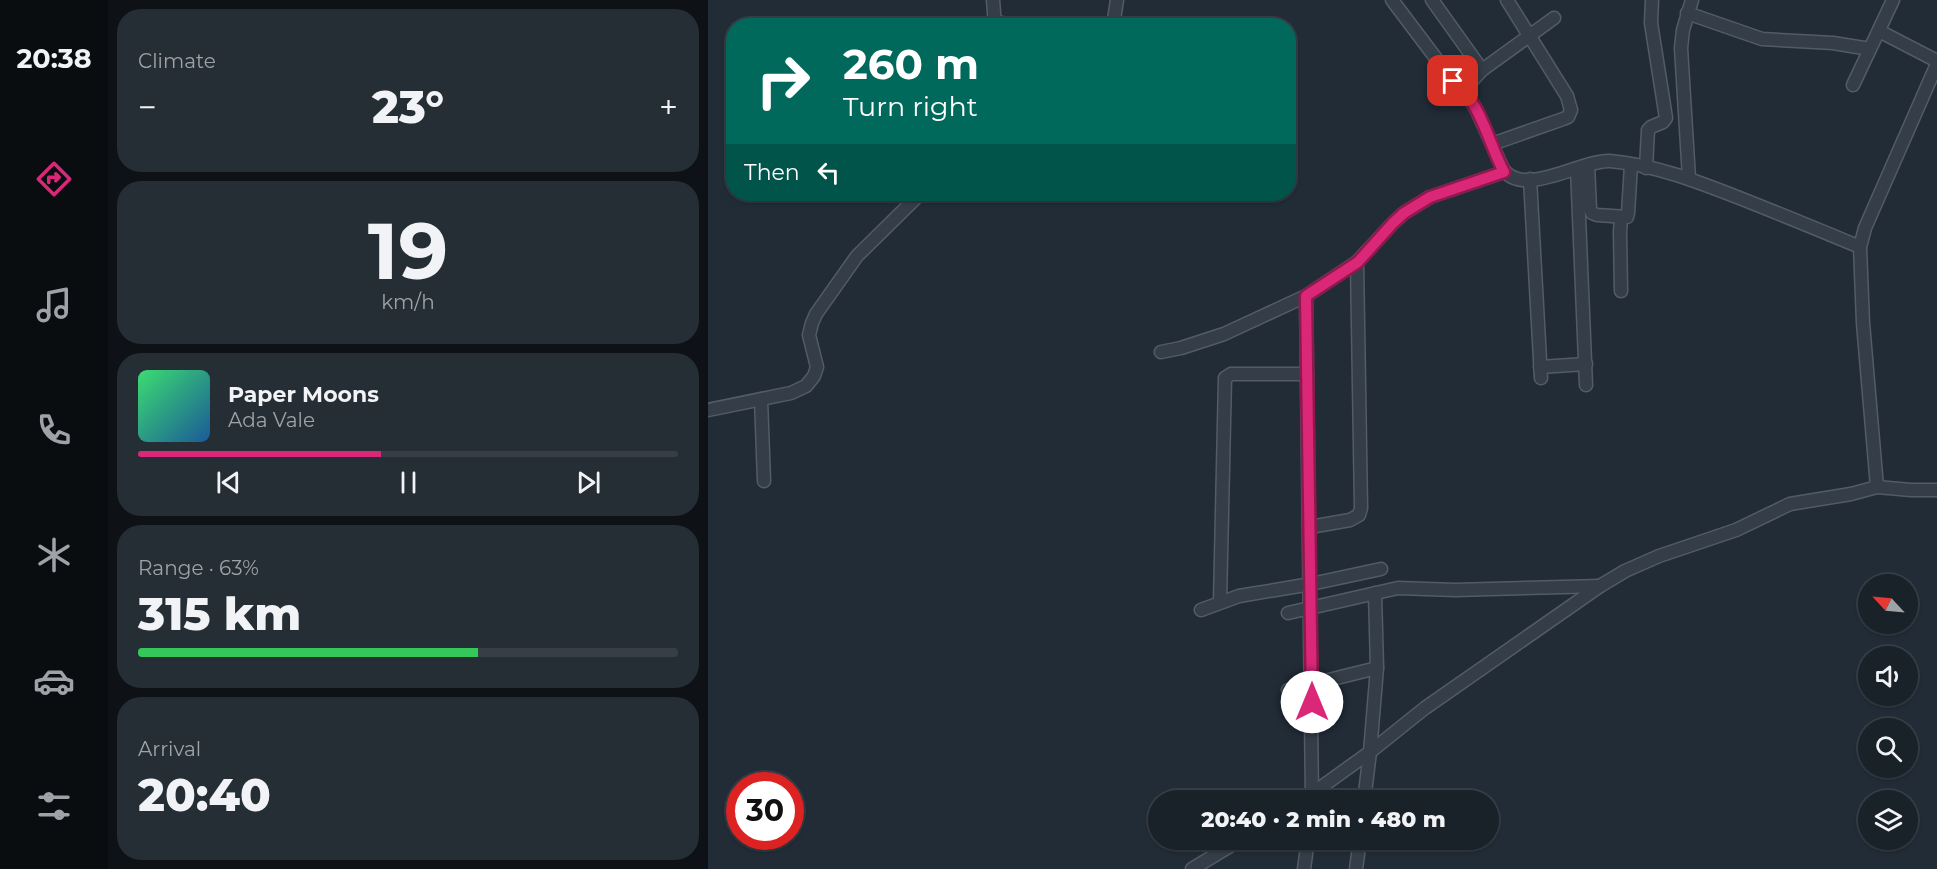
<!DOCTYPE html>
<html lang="en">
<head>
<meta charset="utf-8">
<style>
  :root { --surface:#192129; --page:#262e35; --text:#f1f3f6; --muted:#9fa3a8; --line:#373e46; --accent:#db2777 }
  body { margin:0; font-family:Montserrat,sans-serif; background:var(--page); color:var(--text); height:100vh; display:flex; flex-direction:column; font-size:22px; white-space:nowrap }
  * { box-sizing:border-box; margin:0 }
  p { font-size:20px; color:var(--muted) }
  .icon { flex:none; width:33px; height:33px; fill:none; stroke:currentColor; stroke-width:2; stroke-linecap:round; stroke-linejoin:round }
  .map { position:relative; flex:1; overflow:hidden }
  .drawer { display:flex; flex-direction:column; gap:9px; padding:9px; background:#0e1217; width:600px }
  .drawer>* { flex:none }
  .top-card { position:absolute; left:18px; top:18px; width:570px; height:183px; border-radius:24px; box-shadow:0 2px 4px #0004,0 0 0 2px var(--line); background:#00695c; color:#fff; overflow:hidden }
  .needle { width:39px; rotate:296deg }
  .buttons { position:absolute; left:1150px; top:574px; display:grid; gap:12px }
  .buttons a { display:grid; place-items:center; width:60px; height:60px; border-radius:50%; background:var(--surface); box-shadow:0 2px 4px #0004,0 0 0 2px var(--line); font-size:30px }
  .speed { position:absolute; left:18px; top:772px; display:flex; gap:12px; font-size:30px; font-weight:700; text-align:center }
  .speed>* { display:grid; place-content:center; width:78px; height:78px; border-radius:50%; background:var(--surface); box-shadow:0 2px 4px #0004,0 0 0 2px var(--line); line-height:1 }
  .speed .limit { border:9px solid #d22; background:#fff; color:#111 }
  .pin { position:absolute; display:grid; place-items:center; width:51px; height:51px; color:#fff; margin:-26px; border-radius:12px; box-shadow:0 3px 9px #0006 }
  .me { position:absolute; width:66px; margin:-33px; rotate:0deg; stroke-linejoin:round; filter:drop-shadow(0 0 4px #0008) }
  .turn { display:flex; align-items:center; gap:21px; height:126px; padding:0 18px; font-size:27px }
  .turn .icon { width:78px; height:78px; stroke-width:2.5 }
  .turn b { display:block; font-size:42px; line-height:51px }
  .then { display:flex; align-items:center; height:57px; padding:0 18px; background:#0003; gap:12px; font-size:22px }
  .big { font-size:45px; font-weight:800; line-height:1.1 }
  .drawer .widget { flex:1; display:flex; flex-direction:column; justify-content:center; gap:9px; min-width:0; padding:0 21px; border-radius:24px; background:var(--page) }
  .drawer .dial { align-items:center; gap:0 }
  .dial b { font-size:78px; line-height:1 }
  .song { display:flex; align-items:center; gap:18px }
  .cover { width:72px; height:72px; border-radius:9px; background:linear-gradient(135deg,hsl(140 70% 55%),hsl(210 70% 35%)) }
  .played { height:6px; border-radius:3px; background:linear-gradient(90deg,var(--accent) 45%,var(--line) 45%) }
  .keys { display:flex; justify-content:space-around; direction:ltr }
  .heat { display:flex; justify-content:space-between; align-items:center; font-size:33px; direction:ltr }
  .charge { height:9px; border-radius:4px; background:linear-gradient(90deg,#34c759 63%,var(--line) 0) }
  .trip { position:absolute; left:440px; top:790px; width:351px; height:60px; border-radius:30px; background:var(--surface); box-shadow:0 2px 4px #0004,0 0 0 2px var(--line); font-weight:800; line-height:60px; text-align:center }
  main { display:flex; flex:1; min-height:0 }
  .tabs { display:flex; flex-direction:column; width:108px; justify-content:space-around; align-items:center; background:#0a0d10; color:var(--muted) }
  .tabs .icon { width:42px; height:42px }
  .tabs .current { color:var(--accent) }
  .tabs b { font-size:27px; color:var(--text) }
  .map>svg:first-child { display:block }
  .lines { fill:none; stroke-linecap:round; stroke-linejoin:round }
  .minor-casing { stroke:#525c65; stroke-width:15 }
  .minor { stroke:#353e48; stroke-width:12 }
  .route-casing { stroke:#8e194d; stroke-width:15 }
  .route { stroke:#db2777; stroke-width:10 }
</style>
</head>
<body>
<main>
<nav class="tabs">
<b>20:38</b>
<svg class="icon current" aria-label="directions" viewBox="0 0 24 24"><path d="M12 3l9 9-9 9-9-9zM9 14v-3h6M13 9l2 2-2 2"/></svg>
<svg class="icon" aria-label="music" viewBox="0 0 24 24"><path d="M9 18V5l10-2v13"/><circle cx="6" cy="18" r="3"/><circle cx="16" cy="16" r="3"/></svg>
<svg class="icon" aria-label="phone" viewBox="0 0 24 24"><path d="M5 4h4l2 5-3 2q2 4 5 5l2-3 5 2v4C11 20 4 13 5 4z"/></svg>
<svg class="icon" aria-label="climate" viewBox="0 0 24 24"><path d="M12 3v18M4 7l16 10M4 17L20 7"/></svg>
<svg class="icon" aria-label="car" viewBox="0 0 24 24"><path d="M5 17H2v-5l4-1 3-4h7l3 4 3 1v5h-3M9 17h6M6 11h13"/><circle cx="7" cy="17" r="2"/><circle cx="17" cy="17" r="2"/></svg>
<svg class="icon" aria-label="filters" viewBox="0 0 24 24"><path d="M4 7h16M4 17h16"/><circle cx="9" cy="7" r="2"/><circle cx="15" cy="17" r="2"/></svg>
</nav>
<section class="drawer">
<div class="widget"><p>Climate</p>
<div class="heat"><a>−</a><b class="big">23°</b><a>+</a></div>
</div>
<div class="widget dial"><b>19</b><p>km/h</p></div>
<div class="widget">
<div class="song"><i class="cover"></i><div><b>Paper Moons</b><p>Ada Vale</p></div></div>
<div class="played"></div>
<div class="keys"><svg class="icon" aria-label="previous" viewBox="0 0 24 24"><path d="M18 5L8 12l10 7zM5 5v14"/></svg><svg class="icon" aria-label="pause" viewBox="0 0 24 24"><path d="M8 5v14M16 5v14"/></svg><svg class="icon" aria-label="next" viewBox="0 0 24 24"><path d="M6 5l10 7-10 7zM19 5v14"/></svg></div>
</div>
<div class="widget"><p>Range · 63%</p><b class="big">315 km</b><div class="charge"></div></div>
<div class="widget"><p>Arrival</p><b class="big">20:40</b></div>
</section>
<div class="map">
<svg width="1229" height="869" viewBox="0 0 1229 869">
  <rect width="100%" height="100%" fill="#212c37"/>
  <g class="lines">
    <defs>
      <g id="minor">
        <path d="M285,0L287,26"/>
        <path d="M684,0L745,81L756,89"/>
        <path d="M724,0L774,70"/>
        <path d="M979,13L1054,39L1125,43L1162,49L1185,0"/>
        <path d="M846,18L774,70L756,89L769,111L795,169C815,199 875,159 902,161C947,165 988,181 1029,197C1070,213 1111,230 1152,247"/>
        <path d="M287,22L312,26"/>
        <path d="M405,26L409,0"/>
        <path d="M1171,31L1229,61"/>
        <path d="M1145,85L1162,49"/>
        <path d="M784,144L855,119L860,117L863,110L859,96L799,0"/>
        <path d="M880,165L882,209L884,213L889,215L919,217L920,213L923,165"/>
        <path d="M938,168L940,130L943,127L955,122L958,118L943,23L944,0"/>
        <path d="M869,169L878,385"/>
        <path d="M981,178L973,48L975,30L984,0"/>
        <path d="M822,179L833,378"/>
        <path d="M913,291L912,232L913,218"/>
        <path d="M598,296L604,800"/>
        <path d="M453,352L473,348L516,334L598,296L649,262L685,223L696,213L722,197L796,172"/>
        <path d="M832,367L878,364"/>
        <path d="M53,399L56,481"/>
        <path d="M0,410L83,393L98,386L106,376L109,367L101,335L104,323L108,314L149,256L212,194"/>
        <path d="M1169,487L1155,323L1152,247L1157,228L1229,64"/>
        <path d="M602,527L642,520L651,515L653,508L649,262"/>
        <path d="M512,602L517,378L523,374H599"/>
        <path d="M493,610L531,596L603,584L673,569"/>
        <path d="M580,613L690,588L747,590L892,586"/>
        <path d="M580,690L669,668"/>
        <path d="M594,801L662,752L717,708L892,586L917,571L951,556L1028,530L1082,504L1143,494L1169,487L1203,490H1229"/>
        <path d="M656,801L662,752L669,668L667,593"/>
        <path d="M484,869L532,840"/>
        <path d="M596,869L600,840"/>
        <path d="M648,869L652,840"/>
      </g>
    </defs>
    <use href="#minor" class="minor-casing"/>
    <use href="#minor" class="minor"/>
  </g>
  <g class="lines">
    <defs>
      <path id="route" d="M604,702L598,296L650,262L685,223L696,213L722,197L796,172C780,142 773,102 745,81"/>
    </defs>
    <use href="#route" class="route-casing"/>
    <use href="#route" class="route"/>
  </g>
</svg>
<div class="buttons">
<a><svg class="needle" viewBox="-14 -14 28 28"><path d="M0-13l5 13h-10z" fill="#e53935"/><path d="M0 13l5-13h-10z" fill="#9fa3a8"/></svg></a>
<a><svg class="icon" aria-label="sound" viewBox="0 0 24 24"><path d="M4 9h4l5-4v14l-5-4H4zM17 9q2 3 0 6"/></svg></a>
<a><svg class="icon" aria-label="search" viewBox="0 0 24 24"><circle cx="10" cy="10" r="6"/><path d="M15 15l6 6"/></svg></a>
<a><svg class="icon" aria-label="layers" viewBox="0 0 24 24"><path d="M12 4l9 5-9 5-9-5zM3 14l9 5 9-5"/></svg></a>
</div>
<div class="speed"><div class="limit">30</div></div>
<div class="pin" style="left:745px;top:81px;background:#d93025"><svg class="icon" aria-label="arrive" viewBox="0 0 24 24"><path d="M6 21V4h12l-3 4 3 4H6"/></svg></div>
<svg class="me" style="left:604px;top:702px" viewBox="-20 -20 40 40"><circle r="19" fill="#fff"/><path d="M0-13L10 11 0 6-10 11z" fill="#db2777"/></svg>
<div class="trip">20:40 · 2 min · 480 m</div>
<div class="top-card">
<div class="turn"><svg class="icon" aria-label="right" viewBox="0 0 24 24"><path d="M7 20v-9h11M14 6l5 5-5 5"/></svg><div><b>260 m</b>Turn right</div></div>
<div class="then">Then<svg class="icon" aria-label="left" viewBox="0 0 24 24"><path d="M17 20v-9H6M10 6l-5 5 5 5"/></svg></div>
</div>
</div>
</main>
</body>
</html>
